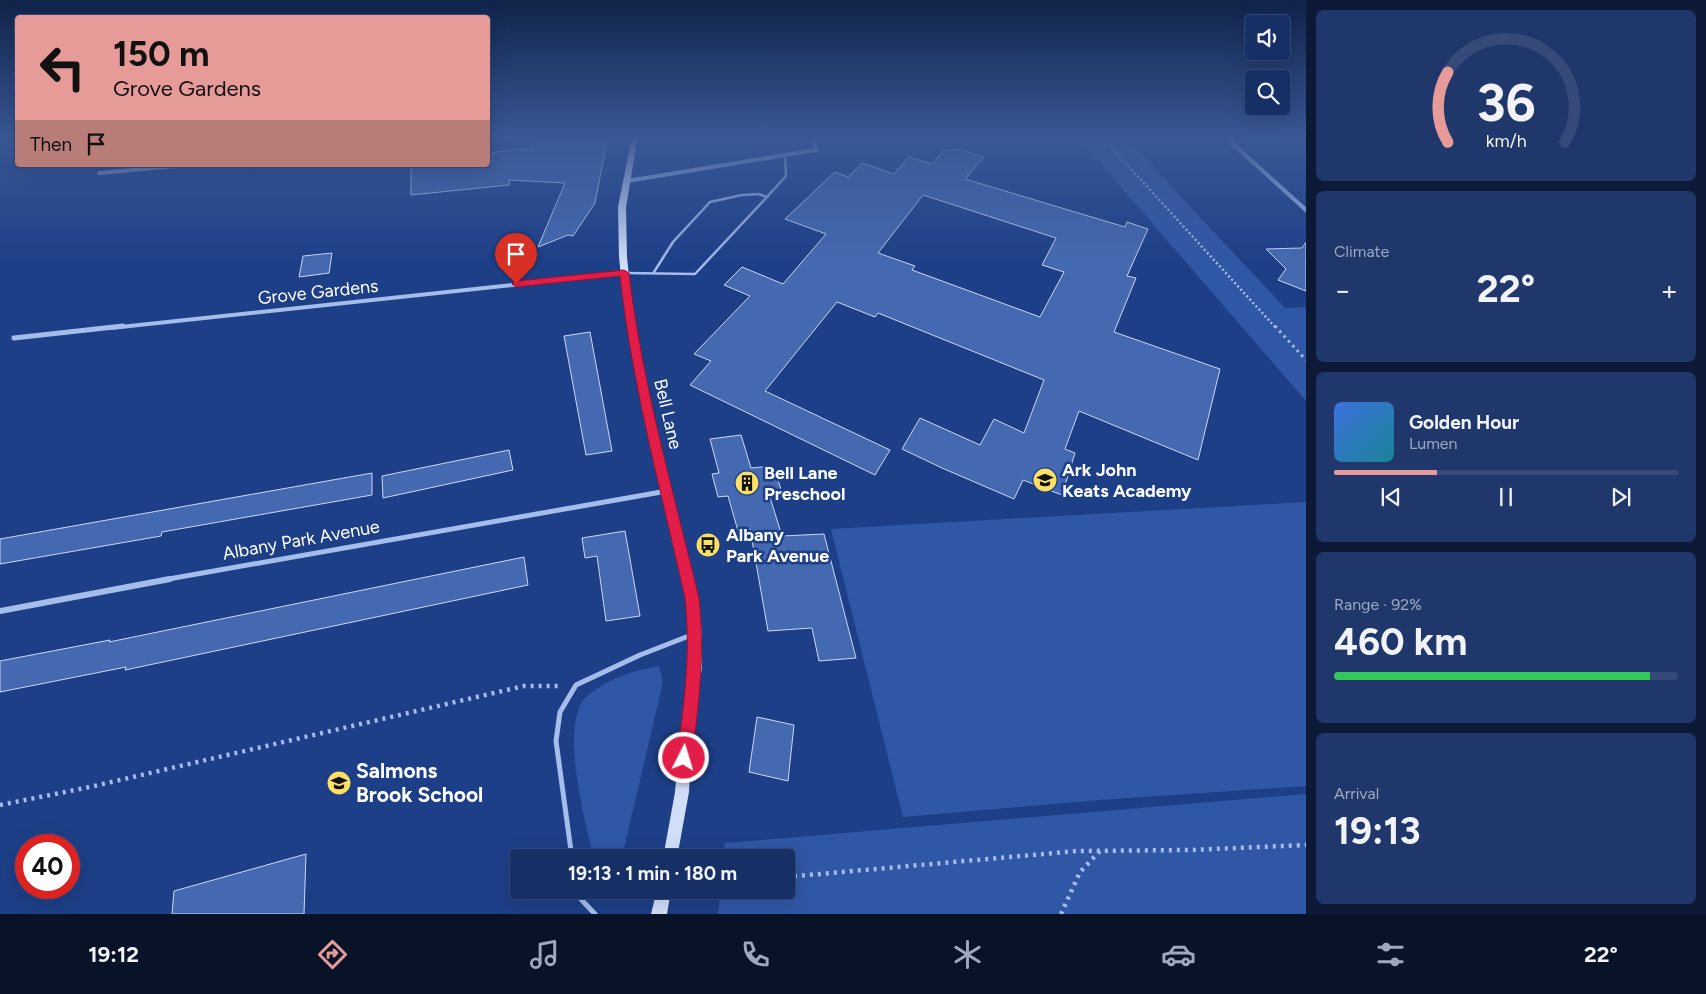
<!DOCTYPE html>
<html lang="en">
<head>
<meta charset="utf-8">
<style>
  :root { --surface:#162f65; --page:#1f376b; --text:#f1f3f6; --muted:#9ea9bf; --line:#354a79; --accent:#e69b98 }
  body { margin:0; font-family:Figtree,sans-serif; background:var(--page); color:var(--text); height:100vh; display:flex; flex-direction:column; font-size:19px; white-space:nowrap }
  * { box-sizing:border-box; margin:0 }
  p { font-size:16px; color:var(--muted) }
  .icon { flex:none; width:28px; height:28px; fill:none; stroke:currentColor; stroke-width:2; stroke-linecap:round; stroke-linejoin:round }
  .map { position:relative; flex:1; overflow:hidden }
  .sheet { display:flex; flex-direction:column; gap:10px; padding:10px; background:#0c1a38; width:400px }
  .sheet>* { flex:none }
  .top-card { position:absolute; left:15px; top:15px; width:475px; height:152px; border-radius:5px; box-shadow:0 5px 20px #0002,0 0 0 1px var(--line); background:#e69b98; color:#111; overflow:hidden }
  .tools { position:absolute; left:1245px; top:15px; display:grid; gap:10px }
  .tools a { display:grid; place-items:center; width:45px; height:45px; border-radius:5px; background:var(--surface); box-shadow:0 5px 20px #0002,0 0 0 1px var(--line); font-size:25px }
  .speed { position:absolute; left:15px; top:834px; display:flex; gap:10px; font-size:25px; font-weight:700; text-align:center }
  .speed>* { display:grid; place-content:center; width:65px; height:65px; border-radius:50%; background:var(--surface); box-shadow:0 5px 20px #0002,0 0 0 1px var(--line); line-height:1 }
  .speed .limit { border:8px solid #d22; background:#fff; color:#111 }
  .pin { position:absolute; display:grid; place-items:center; width:42px; height:42px; color:#fff; margin:-51px -21px; border-radius:50% 50% 50% 0; rotate:-45deg; box-shadow:0 0 5px #0007 }
  .pin .icon { rotate:45deg }
  .me { position:absolute; width:55px; margin:-28px; rotate:5deg; stroke-linejoin:round; filter:drop-shadow(0 0 4px #0008) }
  .turn { display:flex; align-items:center; gap:18px; height:105px; padding:0 15px; font-size:22px }
  .turn .icon { width:65px; height:65px; stroke-width:2.5 }
  .turn b { display:block; font-size:35px; line-height:42px }
  .then { display:flex; align-items:center; height:48px; padding:0 15px; background:#0003; gap:10px; font-size:19px }
  .big { font-size:38px; font-weight:700; line-height:1.1 }
  .sheet .widget { flex:1; display:flex; flex-direction:column; justify-content:center; gap:8px; min-width:0; padding:0 18px; border-radius:8px; background:var(--page) }
  .sheet .dial { align-items:center; gap:0 }
  .dial svg { height:130px; overflow:visible; fill:none; stroke:var(--line); stroke-width:7; stroke-linecap:round; text-anchor:middle }
  .dial text { fill:var(--text); stroke:none }
  .song { display:flex; align-items:center; gap:15px }
  .cover { width:60px; height:60px; border-radius:8px; background:linear-gradient(135deg,hsl(220 70% 55%),hsl(190 70% 35%)) }
  .played { height:5px; border-radius:2px; background:linear-gradient(90deg,var(--accent) 30%,var(--line) 30%) }
  .keys { display:flex; justify-content:space-around; direction:ltr }
  .heat { display:flex; justify-content:space-between; align-items:center; font-size:28px; direction:ltr }
  .charge { height:8px; border-radius:4px; background:linear-gradient(90deg,#34c759 92%,var(--line) 0) }
  .trip { position:absolute; left:510px; top:849px; width:285px; height:50px; border-radius:5px; background:var(--surface); box-shadow:0 5px 20px #0002,0 0 0 1px var(--line); font-weight:700; line-height:50px; text-align:center }
  .tabs { display:flex; height:80px; justify-content:space-around; align-items:center; background:#091328; color:var(--muted) }
  .tabs .icon { width:35px; height:35px }
  .tabs .selected { color:var(--accent) }
  .tabs b { font-size:22px; color:var(--text) }
  main { display:flex; flex:1; min-height:0 }
  .map>svg:first-child { display:block }
  .green { fill:#3057a5 }
  .building { fill:#4569b0; stroke:#cadaf8; fill-rule:evenodd }
  .lines { fill:none; stroke-linecap:round; stroke-linejoin:round }
  .path-far2 { stroke:#a5bdeb; stroke-width:2.5; stroke-dasharray:2 2.5; stroke-linecap:butt }
  .path-far1 { stroke:#a5bdeb; stroke-width:3; stroke-dasharray:2.5 4; stroke-linecap:butt }
  .path { stroke:#a5bdeb; stroke-width:4.5; stroke-dasharray:3 5; stroke-linecap:butt }
  .lane-far1 { stroke:#a5bdeb; stroke-width:2.5 }
  .lane { stroke:#a5bdeb; stroke-width:5 }
  .street-far2 { stroke:#a5bdeb; stroke-width:4 }
  .street-far1 { stroke:#a5bdeb; stroke-width:5 }
  .street { stroke:#a5bdeb; stroke-width:6 }
  .secondary { fill:#d1def8; fill-rule:evenodd }
  .route { fill:#e11d48; stroke:#92132f }
  .labels { text-anchor:middle; stroke-width:5; stroke-linejoin:round; paint-order:stroke }
  .street-label { font-size:18px; fill:#fff; stroke:#1d3f87 }
  .poi-label { font-size:18px; font-weight:bold; fill:#fff; stroke:#1d3f87; text-anchor:start }
  .near-poi-label { font-size:21px; font-weight:bold; fill:#fff; stroke:#1d3f87; text-anchor:start }
</style>
</head>
<body>
<main>
<div class="map">
<svg width="1306" height="914" viewBox="0 0 1306 914">
  <rect width="100%" height="100%" fill="#1d3f87"/>
  <g class="green">
    <path d="M912,136H974L918,145Z"/>
    <path d="M1077,136H1124L1285,308L1306,307V401Z"/>
    <path d="M1306,502V786L1099,800L903,817L831,529Z"/>
    <path d="M659,666L663,682L622,857H594C585,824 559,724 586,697C604,680 635,670 659,666Z"/>
    <path d="M1306,794V914H718L721,890H786V858L724,857L725,843Z"/>
  </g>
  <g class="building">
    <path d="M536,136H608L595,203L573,236L568,235L538,247L565,183L509,180V185L411,195V165H488V153L532,148Z"/>
    <path d="M958,149L984,157L965,179L1125,227L1127,222L1148,229L1127,276L1136,278L1114,332L1220,369L1198,460L1079,411L1065,449L1075,453L1062,495L1023,480L1014,499L942,468L902,449L920,418L980,445L994,419L1024,433L1044,380L878,313L875,317L837,302L765,391L890,450L875,475L690,385L711,361L694,354L750,296L724,285L742,267L783,284L826,234L785,219L835,172L848,177L862,163L894,174L909,157L932,164L943,151ZM923,195L1056,238L1042,265L1064,272L1040,317L912,270L915,266L878,253Z"/>
    <path d="M1306,242V291L1278,280L1286,269L1266,249L1302,248Z"/>
    <path d="M332,253L329,273L299,277L303,256Z"/>
    <path d="M590,332L612,451L586,455L564,336Z"/>
    <path d="M741,435L751,468L773,466L782,492L769,494L782,536L824,534L856,658L819,661L812,628L768,631L750,529L738,531L728,496L718,497L712,474L719,473L710,439Z"/>
    <path d="M509,450L513,470L383,498L382,476Z"/>
    <path d="M372,473V495L162,532L161,536L0,564V539Z"/>
    <path d="M625,531L640,616L606,621L597,556L585,558L582,538Z"/>
    <path d="M524,557L528,585L125,670L126,667L0,692V661L110,640L109,642Z"/>
    <path d="M757,717L794,725L788,781L749,772Z"/>
    <path d="M306,854L304,914H172L174,891Z"/>
  </g>
  <g class="lines">
    <path class="path-far2" d="M1101,136L1276,328"/>
    <path class="path-far1" d="M1275,326L1306,360"/>
    <g class="path">
      <path d="M0,805L90,787L524,686H559"/>
      <path d="M786,877L1077,851L1190,850L1306,845"/>
      <path d="M1061,914L1080,872L1100,851"/>
    </g>
    <g class="lane-far1">
      <path d="M767,197L786,176L785,155"/>
      <path d="M625,273L695,274L767,197L759,194L742,195L710,202L673,242L654,272"/>
    </g>
    <g class="lane">
      <path d="M572,858L556,741L560,712L576,685L640,655L694,634"/>
      <path d="M576,890V894L595,914"/>
    </g>
    <g class="street-far2">
      <path d="M1224,136L1306,210"/>
      <path d="M99,173L188,165"/>
      <path d="M627,181L816,150L811,136"/>
      <path d="M111,328L625,273"/>
    </g>
    <g class="street-far1">
      <path d="M14,338L123,326"/>
      <path d="M163,580L667,491"/>
    </g>
    <path class="street" d="M0,611L170,579"/>
    <g class="secondary">
      <path d="M632,136H638L626,207L627,257L632,306L651,404L698,598L702,633V668L693,725L689,792L677,858H663L675,792L681,725L690,668V633L686,598L641,404L624,306L619,257L618,207Z"/>
      <path d="M657,890H671L667,914H651Z"/>
    </g>
  </g>
  <linearGradient id="sky" x2="0" y2="1"><stop stop-color="#10234a"/><stop offset="0.52" stop-color="#3a5896"/><stop offset="1" stop-color="#3a5896" stop-opacity="0"/></linearGradient>
  <rect width="1306" height="264" fill="url(#sky)"/>
  <path class="route" d="M624,270L629,273C642,383 673,490 699,598C705,656 699,701 692,758L690,764L684,766L679,764L677,758C684,701 691,656 685,598C661,491 632,385 620,276L516,287L512,284L516,281Z"/>
  <defs>
    <symbol id="school-disc" viewBox="-11 -11 22 22"><circle r="9.5" fill="#fbe063" stroke="#1d3f87"/><path d="M0-5L7-2L0 1L-7-2ZM-4 1L0 2.5L4 1V4Q0 6-4 4Z" fill="#111"/></symbol>
    <symbol id="building-disc" viewBox="-11 -11 22 22"><circle r="9.5" fill="#fbe063" stroke="#1d3f87"/><path d="M-4-6H4V6H1V3H-1V6H-4ZM-2.5-4.3h1.7v1.8h-1.7ZM.8-4.3h1.7v1.8H.8ZM-2.5-1h1.7V.8h-1.7ZM.8-1h1.7V.8H.8Z" fill="#111"/></symbol>
    <symbol id="bus-disc" viewBox="-11 -11 22 22"><circle r="9.5" fill="#fbe063" stroke="#1d3f87"/><path d="M-5-6H5V4H4V6H2V4H-2V6H-4V4H-5ZM-3.5-4V0h7V-4ZM-3.5 1.2v1.5H-2V1.2ZM2 1.2v1.5H3.5V1.2Z" fill="#111"/></symbol>
  </defs>
  <g fill-rule="evenodd">
    <use href="#school-disc" x="1031" y="466" width="28" height="28"/>
    <use href="#building-disc" x="733" y="469" width="28" height="28"/>
    <use href="#bus-disc" x="694" y="531" width="28" height="28"/>
    <use href="#school-disc" x="325" y="769" width="28" height="28"/>
  </g>
  <g class="labels">
    <g class="street-label">
      <text transform="translate(318 292) rotate(-6)" y="6">Grove Gardens</text>
      <text transform="translate(668 414) rotate(77)" y="6">Bell Lane</text>
      <text transform="translate(301 540) rotate(-10)" y="6">Albany Park Avenue</text>
    </g>
    <g class="poi-label">
      <text x="1062" y="476">Ark John<tspan x="1062" dy="21">Keats Academy</tspan></text>
      <text x="764" y="479">Bell Lane<tspan x="764" dy="21">Preschool</tspan></text>
      <text x="726" y="541">Albany<tspan x="726" dy="21">Park Avenue</tspan></text>
    </g>
    <g class="near-poi-label">
      <text x="356" y="778">Salmons<tspan x="356" dy="24">Brook School</tspan></text>
    </g>
  </g>
</svg>
<div class="tools">
<a><svg class="icon" aria-label="sound" viewBox="0 0 24 24"><path d="M4 9h4l5-4v14l-5-4H4zM17 9q2 3 0 6"/></svg></a>
<a><svg class="icon" aria-label="search" viewBox="0 0 24 24"><circle cx="10" cy="10" r="6"/><path d="M15 15l6 6"/></svg></a>
</div>
<div class="speed"><div class="limit">40</div></div>
<div class="pin" style="left:516px;top:284px;background:#d93025"><svg class="icon" aria-label="arrive" viewBox="0 0 24 24"><path d="M6 21V4h12l-3 4 3 4H6"/></svg></div>
<svg class="me" style="left:684px;top:758px" viewBox="-20 -20 40 40"><circle r="17" fill="#e11d48" stroke="#fff" stroke-width="3"/><path d="M0-11L8 9 0 5-8 9z" fill="#fff"/></svg>
<div class="trip">19:13 · 1 min · 180 m</div>
<div class="top-card">
<div class="turn"><svg class="icon" aria-label="left" viewBox="0 0 24 24"><path d="M17 20v-9H6M10 6l-5 5 5 5"/></svg><div><b>150 m</b>Grove Gardens</div></div>
<div class="then">Then<svg class="icon" aria-label="arrive" viewBox="0 0 24 24"><path d="M6 21V4h12l-3 4 3 4H6"/></svg></div>
</div>
</div>
<section class="sheet">
<div class="widget dial"><svg viewBox="0 0 100 80">
<path d="M14 69A42 42 0 1 1 86 69"/>
<path d="M14 69A42 42 0 0 1 14 26" stroke="#e69b98"/>
<text x="50" y="56" font-size="32" font-weight="700">36</text>
<text x="50" y="72" font-size="11">km/h</text>
</svg></div>
<div class="widget"><p>Climate</p>
<div class="heat"><a>−</a><b class="big">22°</b><a>+</a></div>
</div>
<div class="widget">
<div class="song"><i class="cover"></i><div><b>Golden Hour</b><p>Lumen</p></div></div>
<div class="played"></div>
<div class="keys"><svg class="icon" aria-label="previous" viewBox="0 0 24 24"><path d="M18 5L8 12l10 7zM5 5v14"/></svg><svg class="icon" aria-label="pause" viewBox="0 0 24 24"><path d="M8 5v14M16 5v14"/></svg><svg class="icon" aria-label="next" viewBox="0 0 24 24"><path d="M6 5l10 7-10 7zM19 5v14"/></svg></div>
</div>
<div class="widget"><p>Range · 92%</p><b class="big">460 km</b><div class="charge"></div></div>
<div class="widget"><p>Arrival</p><b class="big">19:13</b></div>
</section>
</main>
<nav class="tabs">
<b>19:12</b>
<svg class="icon selected" aria-label="directions" viewBox="0 0 24 24"><path d="M12 3l9 9-9 9-9-9zM9 14v-3h6M13 9l2 2-2 2"/></svg>
<svg class="icon" aria-label="music" viewBox="0 0 24 24"><path d="M9 18V5l10-2v13"/><circle cx="6" cy="18" r="3"/><circle cx="16" cy="16" r="3"/></svg>
<svg class="icon" aria-label="phone" viewBox="0 0 24 24"><path d="M5 4h4l2 5-3 2q2 4 5 5l2-3 5 2v4C11 20 4 13 5 4z"/></svg>
<svg class="icon" aria-label="climate" viewBox="0 0 24 24"><path d="M12 3v18M4 7l16 10M4 17L20 7"/></svg>
<svg class="icon" aria-label="car" viewBox="0 0 24 24"><path d="M5 17H2v-5l4-1 3-4h7l3 4 3 1v5h-3M9 17h6M6 11h13"/><circle cx="7" cy="17" r="2"/><circle cx="17" cy="17" r="2"/></svg>
<svg class="icon" aria-label="filters" viewBox="0 0 24 24"><path d="M4 7h16M4 17h16"/><circle cx="9" cy="7" r="2"/><circle cx="15" cy="17" r="2"/></svg>
<b>22°</b>
</nav>
</body>
</html>
